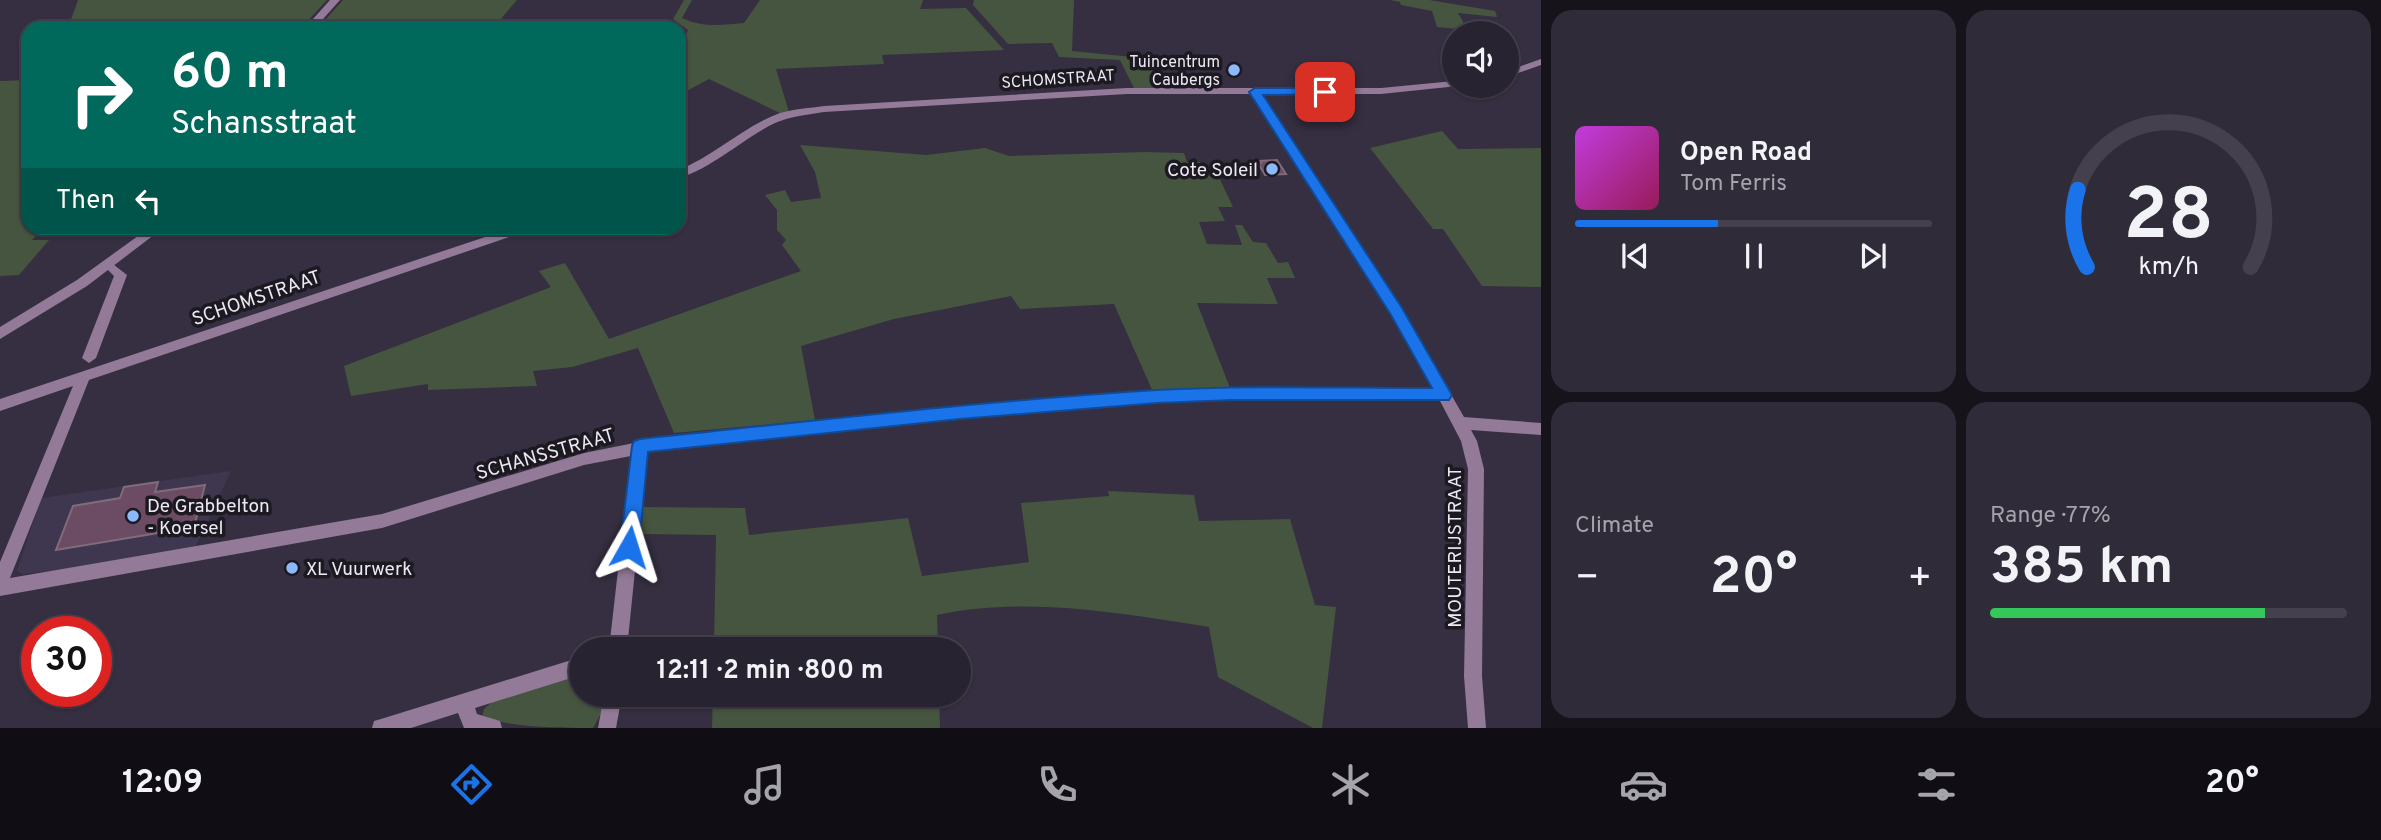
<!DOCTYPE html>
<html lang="en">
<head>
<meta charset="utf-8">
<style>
  :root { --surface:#282331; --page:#302b39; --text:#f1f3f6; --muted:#a5a4ab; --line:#44404d; --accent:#1a73e8 }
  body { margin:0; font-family:Overpass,sans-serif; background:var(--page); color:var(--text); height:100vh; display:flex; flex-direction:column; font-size:26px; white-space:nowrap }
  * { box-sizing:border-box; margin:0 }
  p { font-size:23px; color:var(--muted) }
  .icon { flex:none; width:38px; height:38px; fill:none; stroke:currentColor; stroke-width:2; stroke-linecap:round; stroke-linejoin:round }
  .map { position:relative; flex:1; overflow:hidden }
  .drawer { display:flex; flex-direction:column; gap:10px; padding:10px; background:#16131b; width:840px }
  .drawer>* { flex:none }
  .hud { position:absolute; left:21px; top:21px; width:665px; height:214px; border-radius:21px; box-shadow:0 2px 5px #0004,0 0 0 2px var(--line); background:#00695c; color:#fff; overflow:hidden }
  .buttons { position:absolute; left:1442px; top:21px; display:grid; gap:14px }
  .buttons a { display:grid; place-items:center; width:77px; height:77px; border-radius:50%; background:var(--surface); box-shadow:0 2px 5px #0004,0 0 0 2px var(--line); font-size:35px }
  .speed { position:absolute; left:21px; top:616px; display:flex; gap:14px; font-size:35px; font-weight:700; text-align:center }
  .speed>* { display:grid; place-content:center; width:91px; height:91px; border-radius:50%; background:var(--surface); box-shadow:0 2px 5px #0004,0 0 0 2px var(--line); line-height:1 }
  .speed .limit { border:10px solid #d22; background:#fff; color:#111 }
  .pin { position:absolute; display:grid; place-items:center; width:60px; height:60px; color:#fff; margin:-30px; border-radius:14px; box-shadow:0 4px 10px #0006 }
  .me { position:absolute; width:77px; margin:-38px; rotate:6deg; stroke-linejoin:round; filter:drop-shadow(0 0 5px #0008) }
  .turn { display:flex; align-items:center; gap:24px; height:147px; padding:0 35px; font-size:32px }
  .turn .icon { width:91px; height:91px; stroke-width:2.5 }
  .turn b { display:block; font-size:49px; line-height:60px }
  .then { display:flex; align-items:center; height:66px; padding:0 35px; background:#0003; gap:14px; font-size:26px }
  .big { font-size:52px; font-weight:700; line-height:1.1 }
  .drawer .tile { flex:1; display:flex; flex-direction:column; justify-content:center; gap:10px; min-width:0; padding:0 24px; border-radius:21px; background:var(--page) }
  .drawer .dial { align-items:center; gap:0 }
  .dial svg { height:182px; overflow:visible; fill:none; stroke:var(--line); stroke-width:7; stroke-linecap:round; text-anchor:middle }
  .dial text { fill:var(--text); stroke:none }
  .song { display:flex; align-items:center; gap:21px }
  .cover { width:84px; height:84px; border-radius:10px; background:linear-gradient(135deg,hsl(290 70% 55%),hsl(330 70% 35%)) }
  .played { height:7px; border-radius:4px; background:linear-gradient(90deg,var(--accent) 40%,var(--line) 40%) }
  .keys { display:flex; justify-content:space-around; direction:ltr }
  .heat { display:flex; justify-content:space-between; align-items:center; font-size:38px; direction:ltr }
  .charge { height:10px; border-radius:5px; background:linear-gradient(90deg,#34c759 77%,var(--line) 0) }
  .drawer .tiles { flex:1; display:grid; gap:10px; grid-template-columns:repeat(2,1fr) }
  .trip { position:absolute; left:569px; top:637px; width:402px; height:70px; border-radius:35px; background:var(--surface); box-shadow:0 2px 5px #0004,0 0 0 2px var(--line); font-weight:700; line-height:70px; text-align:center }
  .tab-bar { display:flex; height:112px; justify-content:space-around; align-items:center; background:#100e14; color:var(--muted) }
  .tab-bar .icon { width:49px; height:49px }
  .tab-bar .selected { color:var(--accent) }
  .tab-bar b { font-size:32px; color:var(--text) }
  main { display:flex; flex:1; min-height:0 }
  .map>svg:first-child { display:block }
  .built { fill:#3f374f }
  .green { fill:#46553f }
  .building { fill:#6c4c64; stroke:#7f6b79; stroke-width:2 }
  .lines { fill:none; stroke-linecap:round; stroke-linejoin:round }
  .minor { fill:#927a98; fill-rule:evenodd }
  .tertiary { fill:#927a98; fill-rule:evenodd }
  .route { fill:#1a73e8; stroke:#114b97; stroke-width:2 }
  .poi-dot { fill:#8cb9fc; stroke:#1c1921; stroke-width:2.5 }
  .labels { text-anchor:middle; stroke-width:7; stroke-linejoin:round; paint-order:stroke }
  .far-poi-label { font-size:16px; fill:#ece8f4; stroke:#1c1921; text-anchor:end }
  .far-street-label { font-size:16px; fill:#ece8f4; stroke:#1c1921 }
  .poi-label { font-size:19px; fill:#ece8f4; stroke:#1c1921; text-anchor:start }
  .street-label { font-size:19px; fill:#ece8f4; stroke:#1c1921 }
</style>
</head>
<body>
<main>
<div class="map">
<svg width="1541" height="728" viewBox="0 0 1541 728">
  <rect width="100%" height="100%" fill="#352f41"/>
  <path class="built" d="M231,471L195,548L78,568L23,574L17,571L41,498Z"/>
  <g class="green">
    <path d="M78,0H327L301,28H234L226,25L222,28H68Z"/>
    <path d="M343,0H517L493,28H318Z"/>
    <path d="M684,0H692L682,18C703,28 722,25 744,23L760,0H923L920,9L966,8L1004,50L882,55L884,64L776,69L789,112L782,114L709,79L683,93L679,103V54L688,30L673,19Z"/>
    <path d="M974,0H1074L1072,51L1152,59L1153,63H1147L1149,67H1154L1161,88H1134L1120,60L1059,57L1052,43L1008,44L973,5Z"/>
    <path d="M1390,0H1429L1495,11L1497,17L1458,13L1468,30L1437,27L1432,11L1401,5L1400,2Z"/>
    <path d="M28,80V228H147L143,230L42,229L32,240H49L19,275L0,276V81Z"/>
    <path d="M1442,131L1458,149L1541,148V287L1482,286L1443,229H1433L1370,148Z"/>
    <path d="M800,145L926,155L985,148L1009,156L1145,152L1184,153L1187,162H1200L1204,172L1217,173L1233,207H1218L1225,221L1199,222L1207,244L1242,245L1235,225H1242L1253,242L1266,243L1278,263L1288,262L1295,278H1267L1278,304L1197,303L1230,388L1153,392L1114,304L1020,309L1011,296L894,319L801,346L815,420L674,433L638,348L572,367L533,371L537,386L428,390V384L351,396L344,366L551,287L539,271L565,263L609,339L801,271L782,245L786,240L777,230V210L765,195L785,190L791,202L821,198L815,172Z"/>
    <path d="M1108,491L1194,495L1199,521L1290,519L1315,605L1336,607L1322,728H1313L1218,677L1209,627C1120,613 1026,596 937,615L938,649H714L716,535L639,534L642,507L745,508L749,535L908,518L922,576L1029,562L1021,503L1109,496Z"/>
    <path d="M581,675V695H605L603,710L593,728C557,728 515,728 482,717L484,709L492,702Z"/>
    <path d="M713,695H939L940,728H712Z"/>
  </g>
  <g class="building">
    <path d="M1277,160L1286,174L1265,175L1258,163H1261L1260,161Z"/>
    <path d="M158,482L155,492L205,485L194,527L56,550L73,506L120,498L124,487Z"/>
  </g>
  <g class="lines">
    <g class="minor">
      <path d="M1471,26L1474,27L1479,33H1469L1466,29Z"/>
      <path d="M1541,59V65L1507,77V71Z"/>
      <path d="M1454,81V86H1458L1381,94H1262L1402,309L1464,417L1541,423V435L1471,430L1477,441L1484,469L1482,676L1486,728H1468L1464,676L1468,469L1461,441L1440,401C1346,400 1253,398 1159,403C995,411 832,431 669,448L647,453L627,649H609L631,456L584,465L382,528L0,596V562L73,386L0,411V399L512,228H529L527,231L89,380L10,578L382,514L584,453L669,436L960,406L1157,391L1233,388L1434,389L1392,315L1252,94H1127L824,112C807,115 791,116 775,123C742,139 715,167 679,178V170C715,155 744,126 780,113C794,109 810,108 824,106L1127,88H1381Z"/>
      <path d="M109,261L127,275L96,358L89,363L82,358L114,276L103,265Z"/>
      <path d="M581,657V675L475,708L477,714L500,721L502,728H464L458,713L411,728H372L374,721L381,719Z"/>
      <path d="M604,695H622L616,728H598Z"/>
    </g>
    <g class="tertiary">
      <path d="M330,0H340L315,28H305Z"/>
      <path d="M149,228H163L87,286L0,339V327L77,280Z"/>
    </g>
  </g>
  <path class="route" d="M1325,88L1331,92L1329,94L1263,95L1402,308L1452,395L1449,400H1233L1157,403L960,419L648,452L639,547L636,553L629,556L623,553L620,547L632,446L634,441L640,439C812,421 984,401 1156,390C1248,385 1340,388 1432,388L1391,315L1249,92L1255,88Z"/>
  <g class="poi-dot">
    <circle cx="1234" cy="70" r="7"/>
    <circle cx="1272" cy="169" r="7"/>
    <circle cx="133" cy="516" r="7"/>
    <circle cx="292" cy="568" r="7"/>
  </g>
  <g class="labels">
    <g class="far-poi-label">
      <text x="1220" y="67">Tuincentrum<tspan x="1220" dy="18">Caubergs</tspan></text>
    </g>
    <g class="far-street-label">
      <text transform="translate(1058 78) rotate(-4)" y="6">SCHOMSTRAAT</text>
    </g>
    <g class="poi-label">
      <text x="1258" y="176" text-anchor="end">Cote Soleil</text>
      <text x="147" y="512">De Grabbelton<tspan x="147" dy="22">- Koersel</tspan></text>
      <text x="306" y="575">XL Vuurwerk</text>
    </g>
    <g class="street-label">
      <text transform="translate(256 297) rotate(-19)" y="7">SCHOMSTRAAT</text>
      <text transform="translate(545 453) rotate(-16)" y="7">SCHANSSTRAAT</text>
      <text transform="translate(1454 547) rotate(-90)" y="7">MOUTERIJSTRAAT</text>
    </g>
  </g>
</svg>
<div class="buttons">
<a><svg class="icon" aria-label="sound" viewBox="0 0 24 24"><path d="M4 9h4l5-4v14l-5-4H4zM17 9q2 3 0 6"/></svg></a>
</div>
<div class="speed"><div class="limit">30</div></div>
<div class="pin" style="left:1325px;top:92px;background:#d93025"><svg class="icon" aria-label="arrive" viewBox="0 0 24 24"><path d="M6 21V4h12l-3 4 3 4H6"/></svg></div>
<svg class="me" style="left:629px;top:547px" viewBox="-20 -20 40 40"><path d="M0-17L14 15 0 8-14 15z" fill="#1a73e8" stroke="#fff" stroke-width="4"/></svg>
<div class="trip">12:11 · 2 min · 800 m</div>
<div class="hud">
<div class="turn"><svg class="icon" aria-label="right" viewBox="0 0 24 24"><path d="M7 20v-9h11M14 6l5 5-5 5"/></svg><div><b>60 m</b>Schansstraat</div></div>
<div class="then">Then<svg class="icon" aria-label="left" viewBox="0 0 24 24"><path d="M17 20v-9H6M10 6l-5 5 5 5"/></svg></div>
</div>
</div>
<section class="drawer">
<div class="tiles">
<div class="tile">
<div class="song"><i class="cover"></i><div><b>Open Road</b><p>Tom Ferris</p></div></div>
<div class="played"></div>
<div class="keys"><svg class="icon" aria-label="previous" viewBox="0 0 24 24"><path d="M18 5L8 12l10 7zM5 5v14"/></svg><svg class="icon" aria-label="pause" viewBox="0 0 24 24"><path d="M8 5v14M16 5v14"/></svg><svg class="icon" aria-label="next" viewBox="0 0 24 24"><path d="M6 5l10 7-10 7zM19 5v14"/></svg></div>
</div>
<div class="tile dial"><svg viewBox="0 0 100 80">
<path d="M14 69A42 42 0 1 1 86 69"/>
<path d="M14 69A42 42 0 0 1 10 35" stroke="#1a73e8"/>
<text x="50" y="56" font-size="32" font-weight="700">28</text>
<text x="50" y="72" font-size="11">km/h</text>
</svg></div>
<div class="tile"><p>Climate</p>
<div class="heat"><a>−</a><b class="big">20°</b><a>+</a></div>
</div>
<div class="tile"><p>Range · 77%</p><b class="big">385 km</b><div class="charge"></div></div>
</div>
</section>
</main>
<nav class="tab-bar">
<b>12:09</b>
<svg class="icon selected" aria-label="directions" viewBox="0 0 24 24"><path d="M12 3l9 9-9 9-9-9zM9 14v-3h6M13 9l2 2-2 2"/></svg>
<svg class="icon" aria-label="music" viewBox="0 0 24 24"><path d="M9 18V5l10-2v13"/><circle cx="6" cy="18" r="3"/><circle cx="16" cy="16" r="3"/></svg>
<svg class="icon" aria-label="phone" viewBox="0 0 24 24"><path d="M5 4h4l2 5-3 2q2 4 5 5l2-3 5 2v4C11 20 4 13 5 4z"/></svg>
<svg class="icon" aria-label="climate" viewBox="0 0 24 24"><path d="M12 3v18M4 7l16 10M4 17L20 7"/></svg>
<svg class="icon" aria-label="car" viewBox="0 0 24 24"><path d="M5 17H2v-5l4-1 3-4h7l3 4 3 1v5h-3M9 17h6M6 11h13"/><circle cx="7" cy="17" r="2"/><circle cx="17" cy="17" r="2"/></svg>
<svg class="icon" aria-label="filters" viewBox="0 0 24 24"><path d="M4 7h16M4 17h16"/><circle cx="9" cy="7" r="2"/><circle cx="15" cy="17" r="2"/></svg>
<b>20°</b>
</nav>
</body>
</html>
